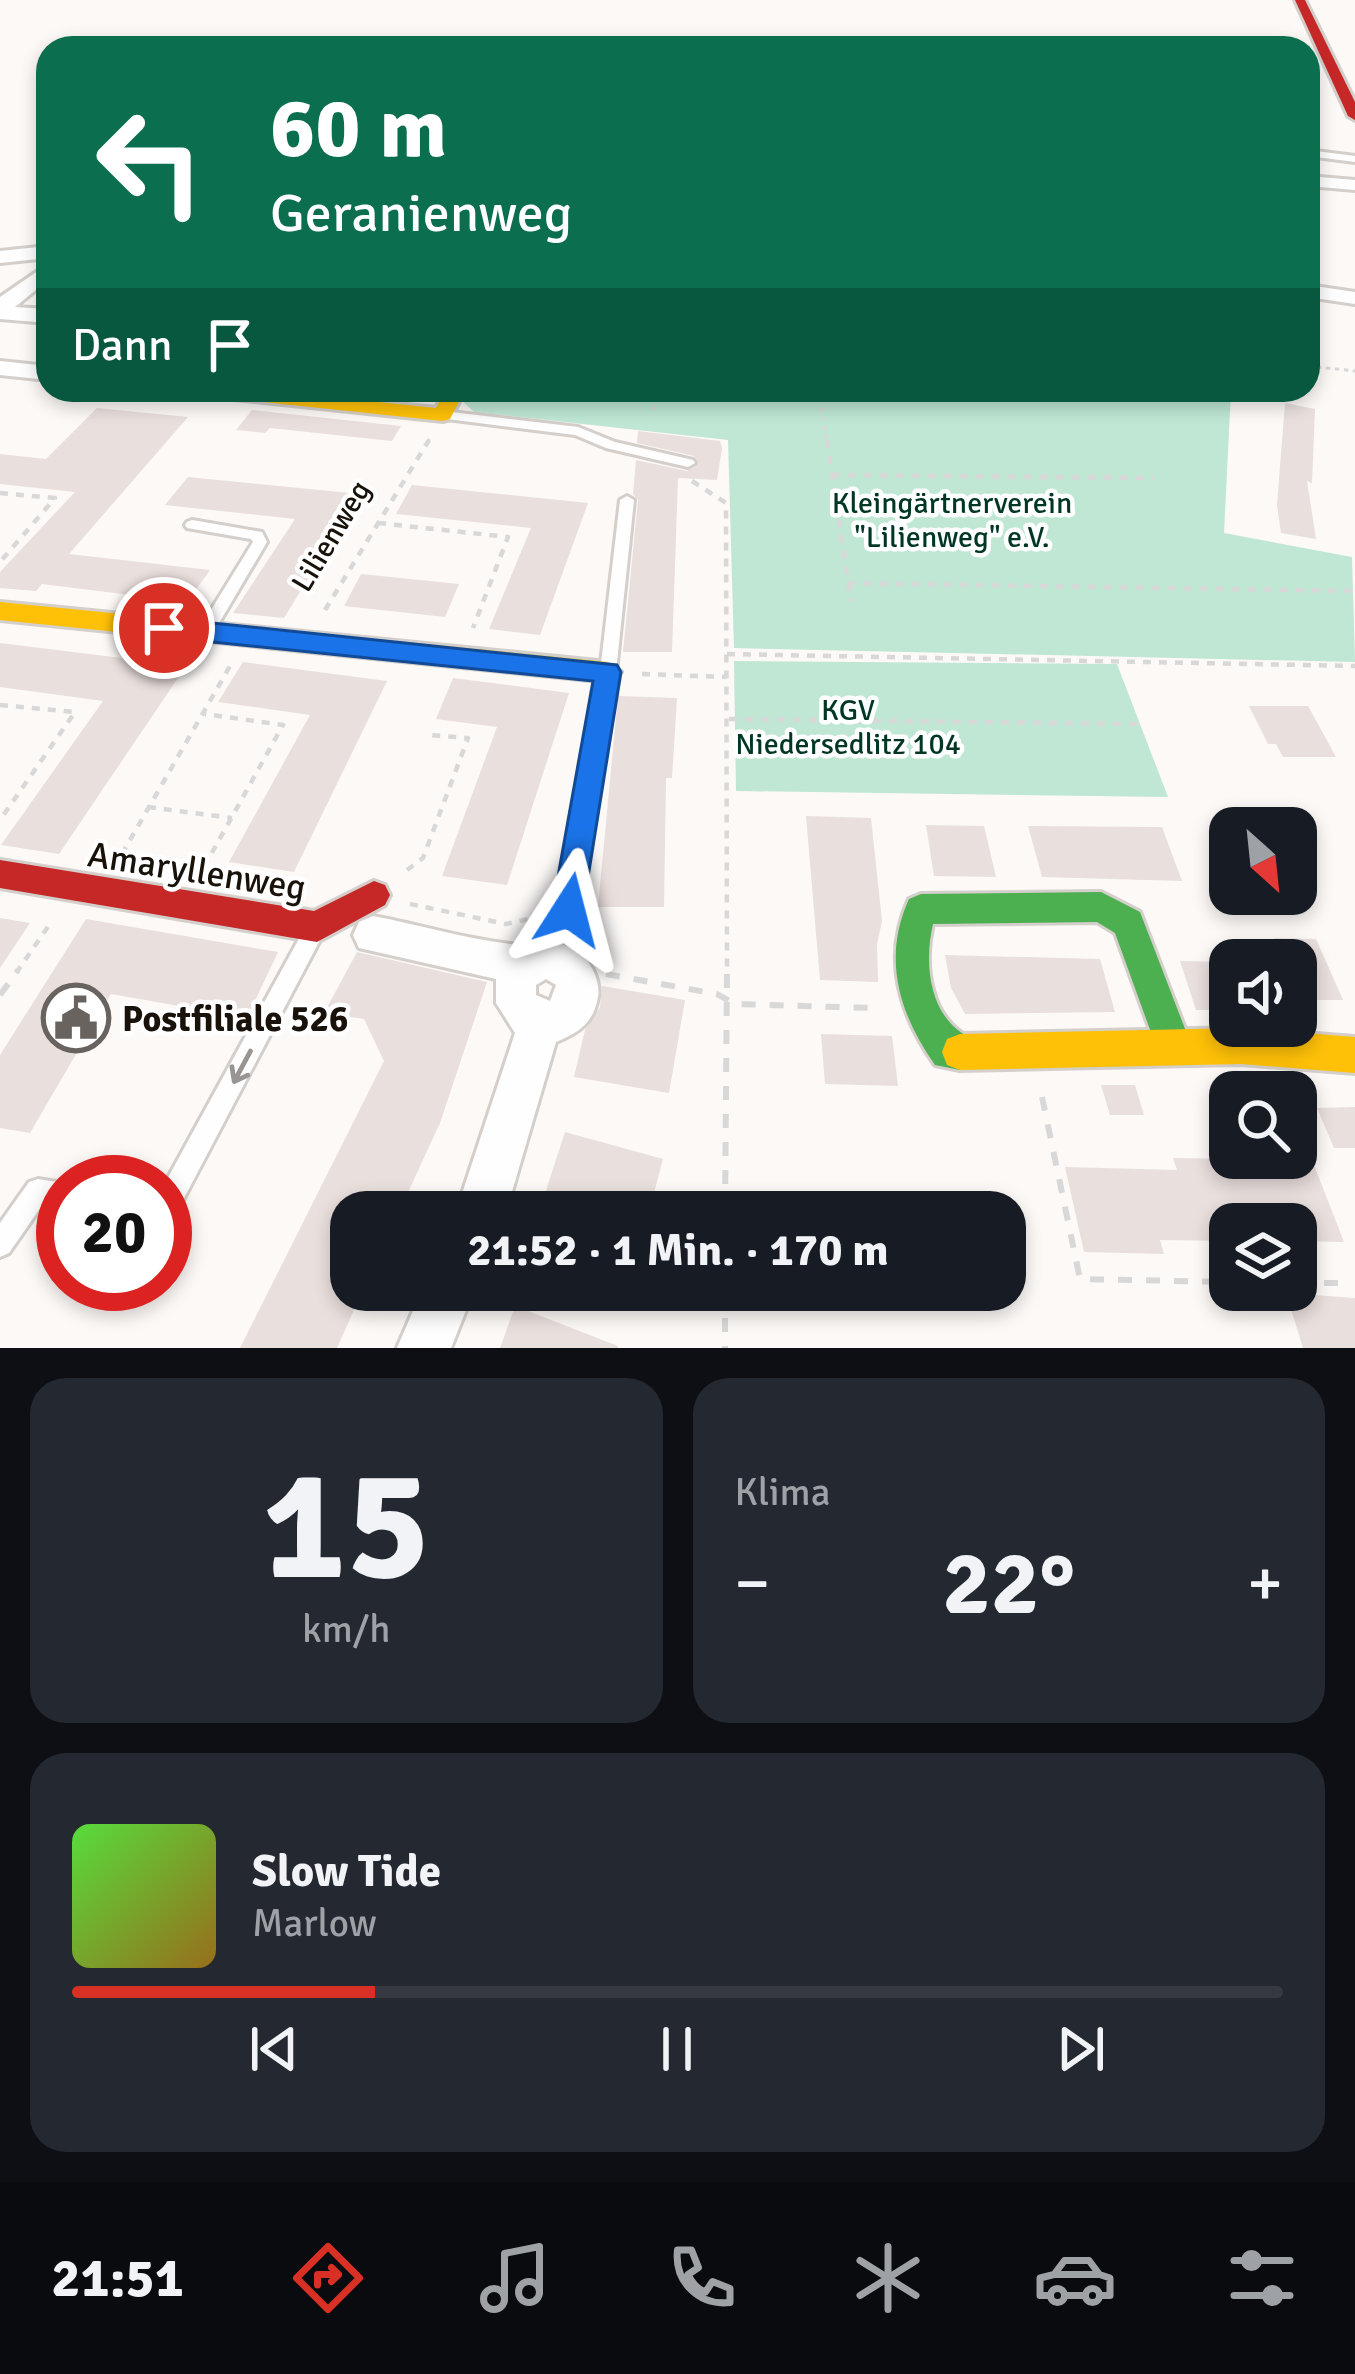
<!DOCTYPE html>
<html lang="de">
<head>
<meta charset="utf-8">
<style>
  :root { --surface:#171b24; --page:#242831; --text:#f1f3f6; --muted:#9ea1a6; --line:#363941; --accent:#d93025 }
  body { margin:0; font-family:Signika,sans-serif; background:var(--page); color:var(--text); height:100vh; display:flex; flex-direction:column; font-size:45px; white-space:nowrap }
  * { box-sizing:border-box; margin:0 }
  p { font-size:39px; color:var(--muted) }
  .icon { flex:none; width:66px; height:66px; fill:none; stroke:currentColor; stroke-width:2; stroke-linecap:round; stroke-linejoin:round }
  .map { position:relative; height:1348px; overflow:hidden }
  .side { display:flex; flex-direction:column; gap:30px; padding:30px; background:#0d0f14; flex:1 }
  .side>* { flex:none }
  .banner { position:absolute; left:36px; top:36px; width:1284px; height:366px; border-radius:36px; box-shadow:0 6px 18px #0003; background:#0b6e4f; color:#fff; overflow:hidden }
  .needle { width:78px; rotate:153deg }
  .controls { position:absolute; left:1209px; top:807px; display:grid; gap:24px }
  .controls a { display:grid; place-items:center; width:108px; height:108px; border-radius:24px; background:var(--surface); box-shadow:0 6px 18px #0003; font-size:60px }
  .speed { position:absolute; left:36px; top:1155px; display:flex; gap:24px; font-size:60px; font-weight:700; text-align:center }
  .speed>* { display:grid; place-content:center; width:156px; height:156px; border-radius:50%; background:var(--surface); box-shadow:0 6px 18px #0003; line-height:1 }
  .speed .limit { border:18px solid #d22; background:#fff; color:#111 }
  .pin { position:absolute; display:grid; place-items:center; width:102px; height:102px; color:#fff; margin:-51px; border:6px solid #fff; border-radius:50%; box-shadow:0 3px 12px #0007 }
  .me { position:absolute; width:132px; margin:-66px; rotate:9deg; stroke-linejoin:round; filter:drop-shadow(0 0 9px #0008) }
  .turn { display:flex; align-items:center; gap:42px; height:252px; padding:0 36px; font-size:54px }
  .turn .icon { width:156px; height:156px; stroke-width:2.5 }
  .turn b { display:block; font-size:84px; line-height:102px }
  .then { display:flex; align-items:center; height:114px; padding:0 36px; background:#0003; gap:24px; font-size:45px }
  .big { font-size:90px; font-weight:700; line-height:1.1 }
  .side .widget { flex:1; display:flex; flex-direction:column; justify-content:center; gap:18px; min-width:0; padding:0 42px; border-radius:36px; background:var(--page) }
  .side .dial { align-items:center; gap:0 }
  .dial b { font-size:156px; line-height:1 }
  .song { display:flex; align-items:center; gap:36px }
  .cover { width:144px; height:144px; border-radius:18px; background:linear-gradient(135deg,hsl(110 70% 55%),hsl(40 70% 35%)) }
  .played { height:12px; border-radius:6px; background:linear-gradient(90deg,var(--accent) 25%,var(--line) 25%) }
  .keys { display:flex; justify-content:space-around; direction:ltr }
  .heat { display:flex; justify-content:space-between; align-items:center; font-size:66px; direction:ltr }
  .side .tiles { flex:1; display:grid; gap:30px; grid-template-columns:1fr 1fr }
  .widget:last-child { grid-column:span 2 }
  .trip { position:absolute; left:330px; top:1191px; width:696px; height:120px; border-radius:36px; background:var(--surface); box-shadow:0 6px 18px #0003; font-weight:700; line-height:120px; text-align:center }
  .dock { display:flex; height:192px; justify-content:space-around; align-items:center; background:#090b0e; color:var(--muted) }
  .dock .icon { width:84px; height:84px }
  .dock .selected { color:var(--accent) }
  .dock b { font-size:54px; color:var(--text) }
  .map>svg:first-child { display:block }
  .green { fill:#bfe7d4 }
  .building { fill:#e9dfdd }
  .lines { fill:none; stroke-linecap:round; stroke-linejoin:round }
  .lane-casing { stroke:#d4cfca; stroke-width:6 }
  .street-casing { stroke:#d4cfca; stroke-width:6 }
  .fast-casing { stroke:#d4cfca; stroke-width:6 }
  .slow-casing { stroke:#d4cfca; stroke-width:6 }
  .jam-casing { stroke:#d4cfca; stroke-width:6 }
  .path-far2 { stroke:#d9d8d8; stroke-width:3; stroke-dasharray:4.5 4.5; stroke-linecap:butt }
  .path-far1 { stroke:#d9d8d8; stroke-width:4.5; stroke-dasharray:8 8; stroke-linecap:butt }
  .path { stroke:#d9d8d8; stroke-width:6; stroke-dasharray:14 14; stroke-linecap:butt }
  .lane { fill:#fffefe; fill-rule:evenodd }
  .street { fill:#fffefe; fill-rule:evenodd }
  .fast { fill:#4caf50; fill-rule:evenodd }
  .slow { fill:#ffc107; fill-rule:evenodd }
  .jam { fill:#c62828; fill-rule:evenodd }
  .oneway { stroke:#989491 }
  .route { fill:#1a73e8; stroke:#114b97; stroke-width:3 }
  .labels { text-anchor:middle; stroke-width:9; stroke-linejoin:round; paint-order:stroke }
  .park-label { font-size:30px; fill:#003624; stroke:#fff }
  .street-label { font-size:30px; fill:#19120b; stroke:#fff }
  .near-street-label { font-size:36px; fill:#19120b; stroke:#fff }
  .near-poi-label { font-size:36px; font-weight:bold; fill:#19120b; stroke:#fff; text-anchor:start }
</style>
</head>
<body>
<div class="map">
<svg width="1355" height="1348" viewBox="0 0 1355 1348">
  <rect width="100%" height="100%" fill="#fcf9f7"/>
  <g class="green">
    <path d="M467,390H1231L1224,533L1352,557L1355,662L734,648L728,440L474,412L462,401Z"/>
    <path d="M734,661L1117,664L1168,797L736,791Z"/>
  </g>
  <g class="building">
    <path d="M1285,403L1315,409L1312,483L1307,481L1316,539L1281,533L1277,505Z"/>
    <path d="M97,408L188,417L69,554L210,570L187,602L42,584L36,591L0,588V572L75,492L0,484V454L46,459Z"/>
    <path d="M252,410L401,426L392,441L270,428L265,433L236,430Z"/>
    <path d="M638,431L720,441L722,448L717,480L678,478L672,652H623L638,500L633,494L636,460L687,471L699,464L694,456L637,443Z"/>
    <path d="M188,477L360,494L284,618L233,613L295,519L165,505Z"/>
    <path d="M412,485L588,503L540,635L489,629L531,528L396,514Z"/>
    <path d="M361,574L459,584L445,617L344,606Z"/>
    <path d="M0,643L186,666L59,854L1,845L103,701L0,687Z"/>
    <path d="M243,662L387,681L294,872L229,862L310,715L218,702Z"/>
    <path d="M453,678L569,693L507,885L442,876L497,727L436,719Z"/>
    <path d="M618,696L677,698L672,778H666L664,907H598Z"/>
    <path d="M1249,706H1308L1336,757H1283L1276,744H1268Z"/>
    <path d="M806,816L871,818L882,921L877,944L878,982L820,980Z"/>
    <path d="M926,825L984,826L996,877L934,876Z"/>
    <path d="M1028,826L1162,827L1182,881L1042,877Z"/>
    <path d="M0,918L30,923L0,968Z"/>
    <path d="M86,919L278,952L247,1018L111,994L30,1133L0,1128V1055Z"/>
    <path d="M1274,938L1316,939L1343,1000H1300L1296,960H1283Z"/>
    <path d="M357,952L487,982L440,1123L399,1212H351V1290H363L337,1348H240L384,1061L364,1019L324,1013Z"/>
    <path d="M945,955L1100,959L1115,1012L965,1014L951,988Z"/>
    <path d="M1180,961L1230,962V1010H1196Z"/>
    <path d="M602,986L685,1000L669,1093L574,1077L585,1030L600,1007Z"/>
    <path d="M821,1034L892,1036L898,1086L825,1084Z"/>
    <path d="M1101,1085H1135L1144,1115H1110Z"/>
    <path d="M1355,1107V1148H1334L1317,1108Z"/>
    <path d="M565,1132L663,1159L649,1212H539Z"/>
    <path d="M1173,1158L1312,1160L1344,1242L1296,1241V1224H1230V1241L1160,1240L1164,1254L1084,1252L1065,1167L1177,1170Z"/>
    <path d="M1286,1293L1355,1298V1348H1303Z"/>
    <path d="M515,1306L618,1346V1348H500Z"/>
  </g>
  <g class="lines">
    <defs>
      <g id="lane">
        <path d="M1308,150L1355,156V162L1308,156Z"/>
        <path d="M443,411L578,427L615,442L693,460L695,463L688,467L606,448L575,435L439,418L437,415Z"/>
        <path d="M627,496L634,500L616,672L579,910L576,916L569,919L562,916L559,910L600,672L620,500Z"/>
        <path d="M192,520L262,532L267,542L212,635L206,637L198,631L253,542L251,539L187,528L185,525L187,522Z"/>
        <path d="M313,924L320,926L323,933L320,940L174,1217L165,1220V1183L306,926Z"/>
        <path d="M38,1179L63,1183V1207L43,1204L9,1253L0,1257V1223L29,1182Z"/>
      </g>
      <g id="street">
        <path d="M1308,176L1355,180V190L1308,186Z"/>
        <path d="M48,246V258L0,263V251Z"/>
        <path d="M48,264V280L15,307L48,309V323L0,319V297Z"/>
        <path d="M1308,285L1355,292V304L1308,297Z"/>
        <path d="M0,361L48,366V380L0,375Z"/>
        <path d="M373,916C421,925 472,941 521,945C541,946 553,938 574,949C589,957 601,980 598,997C594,1023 578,1033 556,1042L506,1212H456L515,1033L496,1003V979L359,948L353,935L359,922ZM546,979L556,985L550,1001L536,995V985Z"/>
        <path d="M422,1290H474L451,1348H397Z"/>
      </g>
      <path id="fast" d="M1101,892L1140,912L1192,1047L1187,1060L1174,1065L1161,1060L1115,933L1097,922L933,924C923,966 930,1021 973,1039L978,1052L973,1065L960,1070L935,1065C899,1014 882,958 909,899L921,894Z"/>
      <g id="slow">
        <path d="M196,390H263L436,408L445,390H465L450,419L443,421L206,396Z"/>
        <path d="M0,602L608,662L621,672L608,682L0,620Z"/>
        <path d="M1241,1028L1355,1037V1073L1241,1064L960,1070L947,1065L942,1052L947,1039L960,1034Z"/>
      </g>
      <g id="jam">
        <path d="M1295,0H1305L1355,102V120L1348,116Z"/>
        <path d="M0,860L314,911L374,881L385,885L390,895L385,905L317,942L0,888Z"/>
      </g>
    </defs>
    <use href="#lane" class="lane-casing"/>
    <use href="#street" class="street-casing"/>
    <use href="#fast" class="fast-casing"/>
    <use href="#slow" class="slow-casing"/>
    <use href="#jam" class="jam-casing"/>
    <g class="path-far2">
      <path d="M1308,366L1355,371"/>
      <path d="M819,390L827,443"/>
      <path d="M654,410L657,390"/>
      <path d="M427,443L431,436"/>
    </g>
    <g class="path-far1">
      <path d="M827,440L851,601"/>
      <path d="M832,475L1154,478"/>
      <path d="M692,481L726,503L727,973"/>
      <path d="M0,493L55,498L0,562"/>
      <path d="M378,523L508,537L473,628"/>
      <path d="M848,583L1355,591"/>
      <path d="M325,610L429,440"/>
      <path d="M727,654L1355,666"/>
      <path d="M642,674L726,677"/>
      <path d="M0,705L75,712L0,820"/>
      <path d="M729,719L1140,724"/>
      <path d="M148,807L232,818"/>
      <path d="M122,854L230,666"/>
      <path d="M204,867L283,725L205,714"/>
      <path d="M407,870L423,858L468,738L429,735"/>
      <path d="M410,904L506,924L546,915"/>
      <path d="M16,973L52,921"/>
    </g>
    <g class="path">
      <path d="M606,974L717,994L735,1004L872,1008"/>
      <path d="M0,995L18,970"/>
      <path d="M1042,1097L1080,1279L1230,1282"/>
      <path d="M725,1212L727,970"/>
      <path d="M1296,1283H1342"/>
      <path d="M725,1290V1348"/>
    </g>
    <use href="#lane" class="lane"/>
    <use href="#street" class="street"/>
    <use href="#fast" class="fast"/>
    <use href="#slow" class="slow"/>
    <use href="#jam" class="jam"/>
  </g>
  <defs><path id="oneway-shaft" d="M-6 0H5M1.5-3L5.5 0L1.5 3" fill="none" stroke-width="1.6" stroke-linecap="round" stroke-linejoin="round" transform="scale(3)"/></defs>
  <use class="oneway" href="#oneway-shaft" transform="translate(242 1067) rotate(118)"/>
  <path class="route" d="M164,618L617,665L621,672L581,921L569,926L557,921L552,910L593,681L164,637L151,628Z"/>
  <defs>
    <symbol id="civic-ring" viewBox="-11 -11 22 22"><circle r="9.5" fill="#fff" stroke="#68635e" stroke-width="1.5"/><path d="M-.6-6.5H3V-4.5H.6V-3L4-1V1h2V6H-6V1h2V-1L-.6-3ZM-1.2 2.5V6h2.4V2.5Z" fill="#68635e"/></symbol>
  </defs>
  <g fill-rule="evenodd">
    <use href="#civic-ring" x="38" y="980" width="76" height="76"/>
  </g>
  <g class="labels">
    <g class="park-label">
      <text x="952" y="513">Kleingärtnerverein<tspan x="952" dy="34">"Lilienweg" e.V.</tspan></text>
      <text x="848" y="720">KGV<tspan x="848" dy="34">Niedersedlitz 104</tspan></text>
    </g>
    <g class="street-label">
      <text transform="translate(331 536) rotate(-59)" y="10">Lilienweg</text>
    </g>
    <g class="near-street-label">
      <text transform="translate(197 870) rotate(9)" y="13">Amaryllenweg</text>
    </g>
    <g class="near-poi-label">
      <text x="122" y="1031">Postfiliale 526</text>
    </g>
  </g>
</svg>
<div class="controls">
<a><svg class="needle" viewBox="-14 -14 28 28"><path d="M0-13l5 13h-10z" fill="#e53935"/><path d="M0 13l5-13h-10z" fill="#9ea1a6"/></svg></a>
<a><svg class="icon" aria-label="sound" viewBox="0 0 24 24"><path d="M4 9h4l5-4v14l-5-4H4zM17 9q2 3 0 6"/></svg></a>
<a><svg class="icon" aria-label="search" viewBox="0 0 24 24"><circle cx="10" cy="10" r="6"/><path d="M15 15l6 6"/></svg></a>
<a><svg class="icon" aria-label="layers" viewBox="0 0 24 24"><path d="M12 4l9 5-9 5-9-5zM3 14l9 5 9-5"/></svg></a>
</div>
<div class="speed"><div class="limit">20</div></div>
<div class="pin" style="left:164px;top:628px;background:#d93025"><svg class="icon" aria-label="arrive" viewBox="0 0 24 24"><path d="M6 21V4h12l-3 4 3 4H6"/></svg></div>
<svg class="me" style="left:569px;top:910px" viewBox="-20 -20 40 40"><path d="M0-17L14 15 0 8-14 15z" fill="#1a73e8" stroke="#fff" stroke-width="4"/></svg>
<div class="trip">21:52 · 1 Min. · 170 m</div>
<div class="banner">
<div class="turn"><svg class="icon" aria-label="left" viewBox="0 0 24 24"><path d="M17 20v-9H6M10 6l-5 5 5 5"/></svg><div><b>60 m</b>Geranienweg</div></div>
<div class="then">Dann<svg class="icon" aria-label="arrive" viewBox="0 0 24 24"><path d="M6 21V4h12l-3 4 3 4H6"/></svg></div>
</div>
</div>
<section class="side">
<div class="tiles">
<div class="widget dial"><b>15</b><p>km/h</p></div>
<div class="widget"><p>Klima</p>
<div class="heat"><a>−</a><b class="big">22°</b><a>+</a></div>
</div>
<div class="widget">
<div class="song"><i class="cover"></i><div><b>Slow Tide</b><p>Marlow</p></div></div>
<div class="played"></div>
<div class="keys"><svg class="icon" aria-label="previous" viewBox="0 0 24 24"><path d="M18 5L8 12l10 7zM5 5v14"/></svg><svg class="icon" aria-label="pause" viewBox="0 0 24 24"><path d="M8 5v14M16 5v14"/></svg><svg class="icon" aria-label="next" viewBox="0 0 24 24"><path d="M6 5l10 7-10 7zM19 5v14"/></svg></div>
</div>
</div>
</section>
<nav class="dock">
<b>21:51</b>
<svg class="icon selected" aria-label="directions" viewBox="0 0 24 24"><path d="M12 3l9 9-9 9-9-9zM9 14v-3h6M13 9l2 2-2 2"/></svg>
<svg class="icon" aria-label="music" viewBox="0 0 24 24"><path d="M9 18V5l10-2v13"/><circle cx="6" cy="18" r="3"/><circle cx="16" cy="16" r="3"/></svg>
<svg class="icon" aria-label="phone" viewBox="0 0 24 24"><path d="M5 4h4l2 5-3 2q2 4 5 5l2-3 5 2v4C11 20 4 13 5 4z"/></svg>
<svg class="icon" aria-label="climate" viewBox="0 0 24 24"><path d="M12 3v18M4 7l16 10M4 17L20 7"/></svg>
<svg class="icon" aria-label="car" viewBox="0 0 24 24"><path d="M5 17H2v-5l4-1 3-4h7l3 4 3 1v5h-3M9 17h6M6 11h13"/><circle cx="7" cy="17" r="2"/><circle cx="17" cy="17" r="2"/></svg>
<svg class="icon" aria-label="filters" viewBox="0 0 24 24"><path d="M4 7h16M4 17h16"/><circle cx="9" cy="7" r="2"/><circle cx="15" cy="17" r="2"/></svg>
</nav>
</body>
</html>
